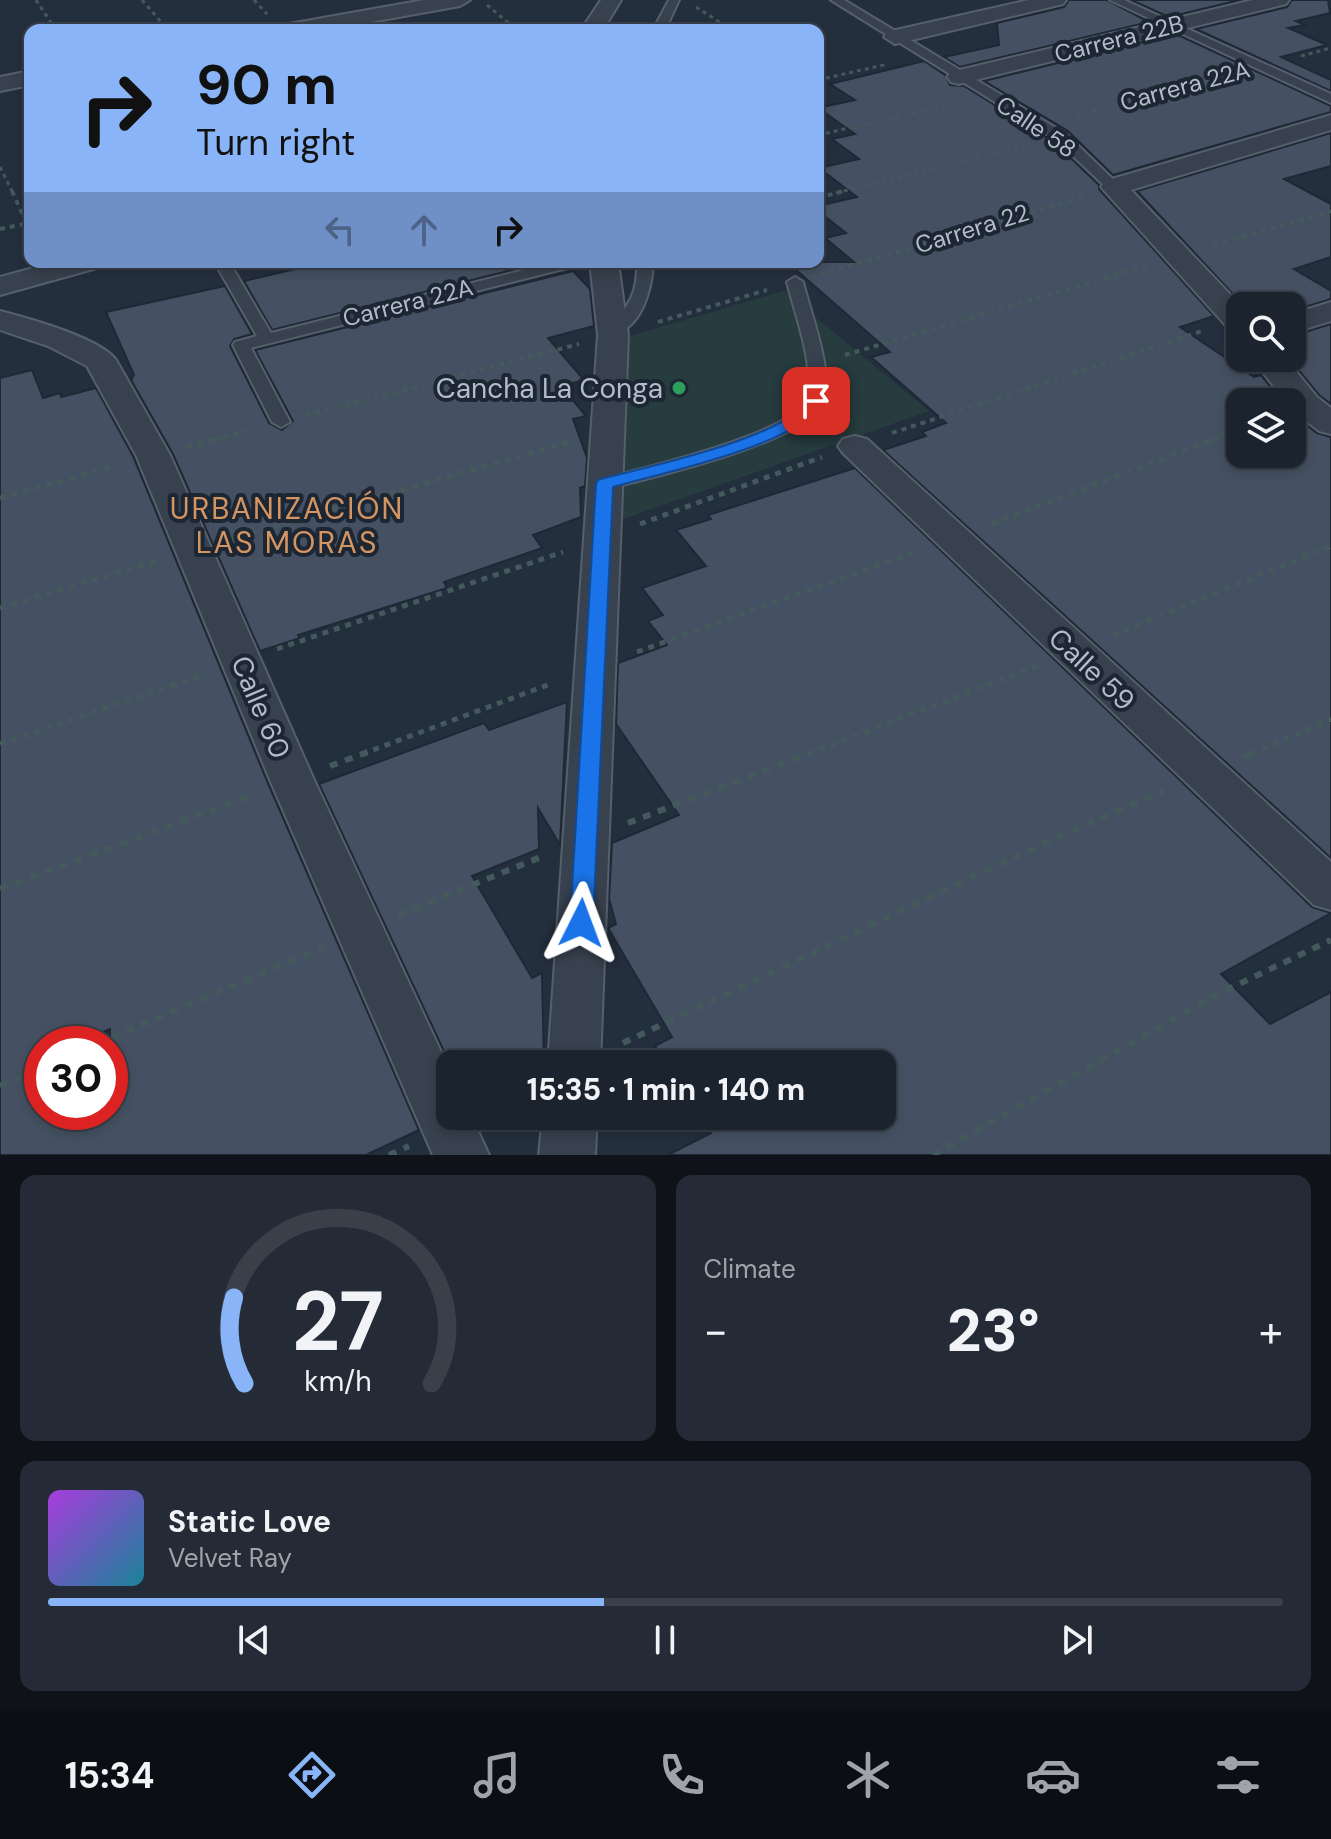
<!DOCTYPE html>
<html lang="en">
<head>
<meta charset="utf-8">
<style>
  :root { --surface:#1b232e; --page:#242b36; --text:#f1f3f6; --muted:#a0a4aa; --line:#39404a; --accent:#8ab4f8 }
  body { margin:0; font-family:"DM Sans",sans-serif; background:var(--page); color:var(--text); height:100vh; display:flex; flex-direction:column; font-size:30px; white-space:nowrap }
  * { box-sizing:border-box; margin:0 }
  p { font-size:26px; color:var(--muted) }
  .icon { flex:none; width:44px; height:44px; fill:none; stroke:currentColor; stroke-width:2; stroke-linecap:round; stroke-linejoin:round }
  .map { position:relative; height:1155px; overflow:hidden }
  .panel { display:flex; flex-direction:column; gap:20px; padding:20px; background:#0f1319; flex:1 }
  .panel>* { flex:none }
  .guide { position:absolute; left:24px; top:24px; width:800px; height:244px; border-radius:16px; box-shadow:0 4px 12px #0003,0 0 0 2px var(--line); background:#8ab4f8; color:#111; overflow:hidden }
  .tools { position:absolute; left:1226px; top:292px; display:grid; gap:16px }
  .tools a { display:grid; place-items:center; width:80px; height:80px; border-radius:16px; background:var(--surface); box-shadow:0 4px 12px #0003,0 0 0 2px var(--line); font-size:40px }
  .speed { position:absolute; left:24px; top:1026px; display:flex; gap:16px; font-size:40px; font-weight:700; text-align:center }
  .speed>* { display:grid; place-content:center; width:104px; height:104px; border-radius:50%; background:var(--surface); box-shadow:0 4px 12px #0003,0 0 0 2px var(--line); line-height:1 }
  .speed .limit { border:12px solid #d22; background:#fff; color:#111 }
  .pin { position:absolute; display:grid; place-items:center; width:68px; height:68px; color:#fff; margin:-34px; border-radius:16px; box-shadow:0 4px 12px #0006 }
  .me { position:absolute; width:88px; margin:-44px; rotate:3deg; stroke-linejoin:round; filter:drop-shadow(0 0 6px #0008) }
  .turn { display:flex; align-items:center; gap:28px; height:168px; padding:0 40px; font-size:36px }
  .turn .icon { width:104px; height:104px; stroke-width:2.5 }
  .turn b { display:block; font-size:56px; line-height:68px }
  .lanes { display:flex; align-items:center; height:76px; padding:0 40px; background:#0003; justify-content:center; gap:40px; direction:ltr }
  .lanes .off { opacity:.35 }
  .big { font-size:60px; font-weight:800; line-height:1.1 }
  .panel .card { flex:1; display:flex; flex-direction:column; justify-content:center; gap:12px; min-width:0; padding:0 28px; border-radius:16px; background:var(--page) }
  .panel .dial { align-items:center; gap:0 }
  .dial svg { height:208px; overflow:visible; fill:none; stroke:var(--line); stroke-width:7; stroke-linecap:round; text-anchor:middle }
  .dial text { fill:var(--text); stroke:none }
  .song { display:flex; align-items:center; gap:24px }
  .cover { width:96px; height:96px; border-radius:12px; background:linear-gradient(135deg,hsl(280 70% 55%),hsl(190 70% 35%)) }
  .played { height:8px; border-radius:4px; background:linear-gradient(90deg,var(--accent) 45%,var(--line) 45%) }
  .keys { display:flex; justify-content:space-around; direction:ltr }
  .heat { display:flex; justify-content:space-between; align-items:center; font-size:44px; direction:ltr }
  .panel .tiles { flex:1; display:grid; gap:20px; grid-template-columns:1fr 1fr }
  .card:last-child { grid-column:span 2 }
  .trip { position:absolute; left:436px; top:1050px; width:460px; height:80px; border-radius:16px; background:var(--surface); box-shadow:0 4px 12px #0003,0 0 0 2px var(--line); font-weight:800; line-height:80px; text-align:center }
  .tabs { display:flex; height:128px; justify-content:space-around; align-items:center; background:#0b0e12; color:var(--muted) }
  .tabs .icon { width:56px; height:56px }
  .tabs .active { color:var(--accent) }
  .tabs b { font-size:36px; color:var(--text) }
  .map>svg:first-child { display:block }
  .green { fill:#263c3f }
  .building { fill:#455162; stroke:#1f2835; stroke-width:2; fill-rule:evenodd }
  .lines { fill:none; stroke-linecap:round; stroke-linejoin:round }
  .service-casing { stroke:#565f6c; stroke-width:4 }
  .minor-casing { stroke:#565f6c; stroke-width:4 }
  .path-far3 { stroke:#44595c; stroke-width:3; stroke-dasharray:4 4; stroke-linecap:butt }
  .path-far2 { stroke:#44595c; stroke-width:4; stroke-dasharray:5 5; stroke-linecap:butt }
  .path-far1 { stroke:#44595c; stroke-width:5; stroke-dasharray:6 6; stroke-linecap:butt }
  .path { stroke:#44595c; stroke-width:6; stroke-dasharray:8 8; stroke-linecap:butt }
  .service { fill:#38414e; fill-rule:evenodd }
  .minor { fill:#38414e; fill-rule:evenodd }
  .route { fill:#1a73e8; stroke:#114b97; stroke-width:2 }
  .leisure-dot { fill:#2e9e5b; stroke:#1d2633; stroke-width:3 }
  .labels { text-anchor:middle; stroke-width:8; stroke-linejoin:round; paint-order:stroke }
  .far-street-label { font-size:24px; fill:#b4bcc9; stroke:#1d2633 }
  .poi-label { font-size:28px; fill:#b4bcc9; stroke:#1d2633; text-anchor:end }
  .street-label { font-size:28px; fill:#b4bcc9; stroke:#1d2633 }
  .neighbourhood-label { font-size:30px; letter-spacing:2px; fill:#d59563; stroke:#1d2633 }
</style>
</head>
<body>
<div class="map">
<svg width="1331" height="1155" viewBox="0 0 1331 1155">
  <rect width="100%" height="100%" fill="#242f3e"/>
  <path class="green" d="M784,291L929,411L618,521L627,337Z"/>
  <g class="building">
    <path d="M1069,0H1107L1149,22L960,67L944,57L999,45L997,23L1064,7Z"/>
    <path d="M1131,0H1240L1169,17Z"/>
    <path d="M1292,0H1328L1330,13L1296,21L1305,25L1288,28L1327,45L1281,57L1331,80V91L1196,29L1287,7Z"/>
    <path d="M1176,34L1331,106V112L1113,175L1068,131L984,81Z"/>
    <path d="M924,61L945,75L950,85L964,86L1054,142L1099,185V189L1214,316L1180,327L1254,377L1261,375L1282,402H1240V454H1292V414L1317,433L1331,437V858L883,450L926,436L922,432L946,423L871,357L890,352L787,262H854L825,238L846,233L818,211V206L857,197L819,168L859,159L832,139L855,134L818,108L855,100L830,84Z"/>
    <path d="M1331,133V166L1284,179L1331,204V257L1294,269L1331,291V299L1292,311V306H1244L1137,191Z"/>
    <path d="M325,262H544L272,330L244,281Z"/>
    <path d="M573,271L590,289L594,326L548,338L584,380L561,386L586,416L573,419L587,458L585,486L580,488L581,517L533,535L542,548L444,582L447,588L298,635L300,638L260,651L173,454L131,380L134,375L106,312L225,286L252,334L234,339L230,346L269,423L282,430L293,421L255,350Z"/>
    <path d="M1331,324V404L1319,395L1292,362V336Z"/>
    <path d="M32,370L43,398L60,393L61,397L96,388L133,456L267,781L419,1130L366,1155H0V378ZM110,1029V1112H42V1044H74Z"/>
    <path d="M855,468L1312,907L1331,913L1221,974L1270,1024L1331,992V1155H668L711,1133L700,1116H882V1064H667L655,1046L672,1037L608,928L616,924L609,899L612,843L679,815L616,724L618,663L667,645L648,621L663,615L642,588L706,566L676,530L711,519L708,515Z"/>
    <path d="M567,702L560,845L538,808L539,849L472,876L532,978L542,973L544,1064H450L319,784L484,723L489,730Z"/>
  </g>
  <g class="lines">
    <defs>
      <g id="service">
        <path d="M669,0H679L665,30H653Z"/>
        <path d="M831,0H844L1066,134L1121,187L1109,190L1056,140Z"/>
        <path d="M1110,0H1124L1331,94V103Z"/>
        <path d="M556,262H582L579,265L251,348L290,422L281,427L272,422L233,345L235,342L257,336L219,270L222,267H232L271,333Z"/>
        <path d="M637,262H653C653,286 640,338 607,332V326C630,308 638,291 637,262Z"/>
        <path d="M795,277L803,282C810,311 834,374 824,402C809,441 652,477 611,488H597L595,484L597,480C634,471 799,432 807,398C815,366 795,314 787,282Z"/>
      </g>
      <g id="minor">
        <path d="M424,0H470L460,6L326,30H278L289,24Z"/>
        <path d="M601,0H621L603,30H581Z"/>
        <path d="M1029,0H1066L1063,4L895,44L884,37L887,32Z"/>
        <path d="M1253,0H1289L1286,4L959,84L951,82L947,77L951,72Z"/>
        <path d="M30,71V85L0,91V77Z"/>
        <path d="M1331,115V130L1131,190L1241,306L1240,332L1229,329L1101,187L1105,181Z"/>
        <path d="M55,262H101L97,268L0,295V277Z"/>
        <path d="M590,262H618L628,335L600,1064H548L598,335Z"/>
        <path d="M1331,302V321L1292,333V314Z"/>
        <path d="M0,311C27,318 100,338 116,360L170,455L314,780L450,1071V1116H471L489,1155H433L270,780L136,455L87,366L48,346L0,330Z"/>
        <path d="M1252,358H1285L1317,397L1331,408V434L1319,431L1293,411L1292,402H1286Z"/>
        <path d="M855,436L867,439L1331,862V910L1314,905L843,453L838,446L843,439Z"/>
        <path d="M543,1116H597L595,1155H539Z"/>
      </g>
    </defs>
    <use href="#service" class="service-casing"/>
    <use href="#minor" class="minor-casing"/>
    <g class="path-far3">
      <path d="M36,0L56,30"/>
      <path d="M142,0L168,30"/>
      <path d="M254,0L267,14"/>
      <path d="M487,5L517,30"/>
      <path d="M696,7L732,30"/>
      <path d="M1301,56L1331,48"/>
      <path d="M818,80L888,64"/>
      <path d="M1077,115L1222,77"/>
      <path d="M818,135L949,105"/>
      <path d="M0,167L13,193"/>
      <path d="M836,193L1025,146"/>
    </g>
    <g class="path-far2">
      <path d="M12,191L27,224"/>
      <path d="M818,198L844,191"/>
      <path d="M0,229L29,223"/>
      <path d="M1213,246L1331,211"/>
      <path d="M819,275L1085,196"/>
      <path d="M658,322L767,290"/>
      <path d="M845,355L1146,266"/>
      <path d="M306,416L579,344"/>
      <path d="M892,433L1202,331"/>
      <path d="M214,440L254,429"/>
      <path d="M1212,440L1240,429"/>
    </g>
    <g class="path-far1">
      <path d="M186,447L222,438"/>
      <path d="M0,498L118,465"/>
      <path d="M640,524L822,457"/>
      <path d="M991,524L1218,438"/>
      <path d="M228,540L572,441"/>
      <path d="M0,608L157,561"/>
      <path d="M1113,635L1331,546"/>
      <path d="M277,649L563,552"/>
      <path d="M637,652L917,551"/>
      <path d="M0,744L203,675"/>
      <path d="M362,754L553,683"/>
      <path d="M808,754L1037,666"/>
      <path d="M1251,754L1331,719"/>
    </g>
    <g class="path">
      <path d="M1244,757L1255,752"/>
      <path d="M330,766L368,752"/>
      <path d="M628,823L813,752"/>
      <path d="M0,889L253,795"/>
      <path d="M398,915L541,857"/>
      <path d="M623,1043L1042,844L1165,791"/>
      <path d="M97,1044L323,947"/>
      <path d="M0,1086L42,1068"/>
      <path d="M389,1155L409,1146"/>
      <path d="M933,1155L1216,995L1331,940"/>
    </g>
    <use href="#service" class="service"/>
    <use href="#minor" class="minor"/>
  </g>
  <path class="route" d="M816,396L824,401C803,444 661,473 613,487L593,923L589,930L581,933L573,930L570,923L596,484L598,480C648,466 785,439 811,398Z"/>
  <circle class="leisure-dot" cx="679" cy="388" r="8"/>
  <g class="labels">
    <g class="far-street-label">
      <text transform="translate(1119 39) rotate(-14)" y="8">Carrera 22B</text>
      <text transform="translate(1185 86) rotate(-15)" y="8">Carrera 22A</text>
      <text transform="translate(1036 127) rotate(34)" y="8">Calle 58</text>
      <text transform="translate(972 229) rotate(-17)" y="8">Carrera 22</text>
      <text transform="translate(408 303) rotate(-14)" y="8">Carrera 22A</text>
    </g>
    <g class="poi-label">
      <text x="663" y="398">Cancha La Conga</text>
    </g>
    <g class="street-label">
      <text transform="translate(1092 669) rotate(43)" y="10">Calle 59</text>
      <text transform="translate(261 707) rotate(67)" y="10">Calle 60</text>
    </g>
    <g class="neighbourhood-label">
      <text x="287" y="519">URBANIZACIÓN<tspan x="287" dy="34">LAS MORAS</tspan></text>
    </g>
  </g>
</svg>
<div class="tools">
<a><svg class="icon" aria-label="search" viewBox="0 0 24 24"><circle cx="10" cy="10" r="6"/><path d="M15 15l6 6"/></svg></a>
<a><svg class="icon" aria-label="layers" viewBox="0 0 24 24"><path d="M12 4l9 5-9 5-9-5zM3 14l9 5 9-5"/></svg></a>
</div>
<div class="speed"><div class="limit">30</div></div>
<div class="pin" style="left:816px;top:401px;background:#d93025"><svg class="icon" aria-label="arrive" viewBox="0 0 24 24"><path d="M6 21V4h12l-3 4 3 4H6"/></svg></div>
<svg class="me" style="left:581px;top:923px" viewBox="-20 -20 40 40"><path d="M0-17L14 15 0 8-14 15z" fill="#1a73e8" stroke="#fff" stroke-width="4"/></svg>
<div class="trip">15:35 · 1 min · 140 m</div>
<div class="guide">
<div class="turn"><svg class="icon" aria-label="right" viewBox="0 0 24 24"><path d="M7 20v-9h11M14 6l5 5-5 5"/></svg><div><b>90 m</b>Turn right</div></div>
<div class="lanes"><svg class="icon off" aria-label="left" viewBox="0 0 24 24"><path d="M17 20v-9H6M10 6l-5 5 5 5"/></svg><svg class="icon off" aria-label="ahead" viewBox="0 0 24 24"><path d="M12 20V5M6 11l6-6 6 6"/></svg><svg class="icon" aria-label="right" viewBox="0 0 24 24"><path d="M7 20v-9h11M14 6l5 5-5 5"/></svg></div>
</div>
</div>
<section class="panel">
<div class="tiles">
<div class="card dial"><svg viewBox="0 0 100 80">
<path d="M14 69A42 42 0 1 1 86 69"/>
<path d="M14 69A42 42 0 0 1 10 36" stroke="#8ab4f8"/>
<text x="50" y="56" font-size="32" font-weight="700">27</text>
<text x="50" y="72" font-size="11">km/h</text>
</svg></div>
<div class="card"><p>Climate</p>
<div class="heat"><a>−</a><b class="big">23°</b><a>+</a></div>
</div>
<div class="card">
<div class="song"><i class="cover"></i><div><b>Static Love</b><p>Velvet Ray</p></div></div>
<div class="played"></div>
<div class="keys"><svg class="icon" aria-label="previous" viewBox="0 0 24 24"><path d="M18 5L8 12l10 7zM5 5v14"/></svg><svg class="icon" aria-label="pause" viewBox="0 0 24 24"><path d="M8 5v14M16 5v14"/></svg><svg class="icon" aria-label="next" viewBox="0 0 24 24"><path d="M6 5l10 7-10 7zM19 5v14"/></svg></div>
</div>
</div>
</section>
<nav class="tabs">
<b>15:34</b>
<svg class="icon active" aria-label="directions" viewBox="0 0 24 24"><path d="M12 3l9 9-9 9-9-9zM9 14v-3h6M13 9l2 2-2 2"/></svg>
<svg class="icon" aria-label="music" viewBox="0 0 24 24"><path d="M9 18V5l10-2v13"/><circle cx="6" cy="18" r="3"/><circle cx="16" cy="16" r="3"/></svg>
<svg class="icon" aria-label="phone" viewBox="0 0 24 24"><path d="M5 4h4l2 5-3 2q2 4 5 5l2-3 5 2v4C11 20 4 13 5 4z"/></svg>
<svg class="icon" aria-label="climate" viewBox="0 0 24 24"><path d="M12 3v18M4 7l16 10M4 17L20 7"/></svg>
<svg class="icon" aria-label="car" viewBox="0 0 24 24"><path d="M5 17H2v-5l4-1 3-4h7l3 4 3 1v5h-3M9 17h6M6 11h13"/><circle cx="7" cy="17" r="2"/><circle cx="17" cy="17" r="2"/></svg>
<svg class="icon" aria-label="filters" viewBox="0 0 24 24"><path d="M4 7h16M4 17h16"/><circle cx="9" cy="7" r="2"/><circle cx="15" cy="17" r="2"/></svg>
</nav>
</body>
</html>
